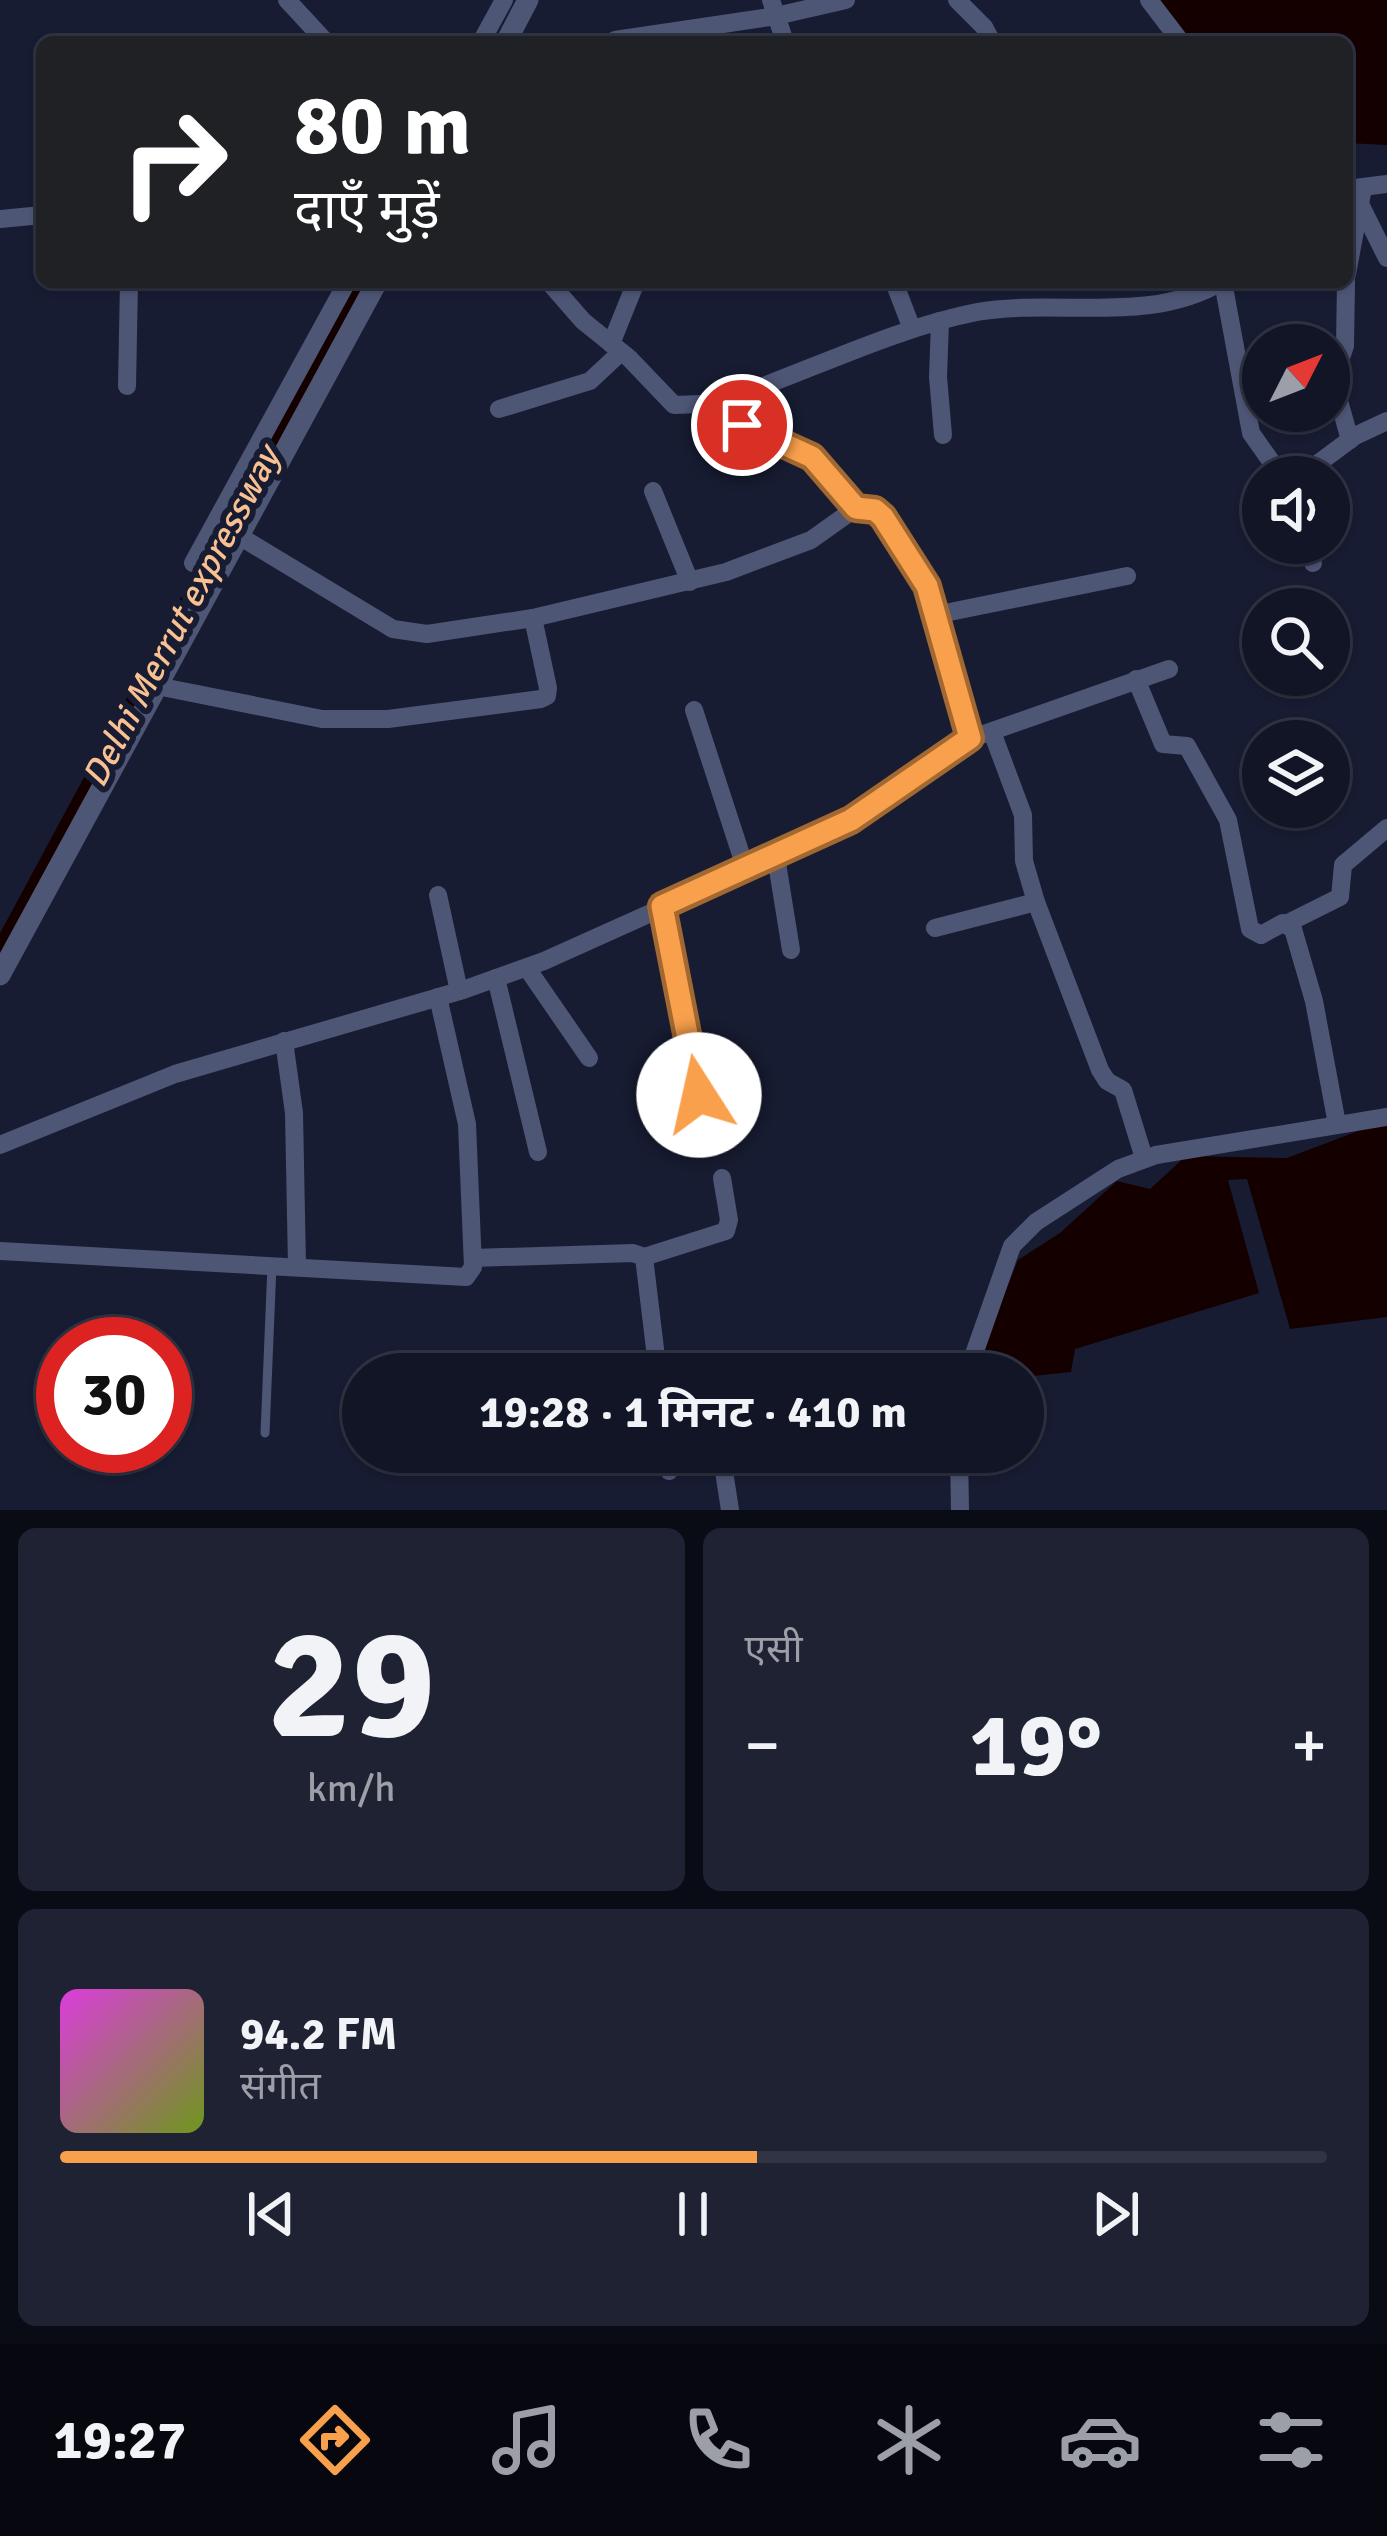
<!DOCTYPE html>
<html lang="hi">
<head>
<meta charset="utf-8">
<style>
  :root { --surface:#111526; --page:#1e2232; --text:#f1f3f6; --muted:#9c9fa7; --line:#303443; --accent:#f9a04d }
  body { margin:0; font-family:Signika,"Noto Sans Devanagari",sans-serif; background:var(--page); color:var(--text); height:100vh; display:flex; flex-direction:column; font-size:45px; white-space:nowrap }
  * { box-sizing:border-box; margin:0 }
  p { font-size:39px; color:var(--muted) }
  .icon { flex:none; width:66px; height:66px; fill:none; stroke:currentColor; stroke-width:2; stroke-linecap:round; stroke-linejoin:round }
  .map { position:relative; height:1510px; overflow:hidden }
  .side { display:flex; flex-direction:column; gap:18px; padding:18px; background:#090c15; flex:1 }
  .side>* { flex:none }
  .hud { position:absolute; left:36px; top:36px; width:1317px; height:252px; border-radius:18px; box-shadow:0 3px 9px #0004,0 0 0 3px var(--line); background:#202124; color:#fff; overflow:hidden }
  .needle { width:78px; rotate:48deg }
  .fabs { position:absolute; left:1242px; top:324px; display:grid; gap:24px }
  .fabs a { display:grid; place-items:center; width:108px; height:108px; border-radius:50%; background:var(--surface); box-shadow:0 3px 9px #0004,0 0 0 3px var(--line); font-size:60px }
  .speed { position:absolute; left:36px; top:1317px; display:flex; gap:24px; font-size:60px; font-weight:700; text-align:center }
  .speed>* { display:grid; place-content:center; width:156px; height:156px; border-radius:50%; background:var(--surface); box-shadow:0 3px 9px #0004,0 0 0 3px var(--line); line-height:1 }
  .speed .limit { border:18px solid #d22; background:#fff; color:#111 }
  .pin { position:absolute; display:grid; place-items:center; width:102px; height:102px; color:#fff; margin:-51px; border:6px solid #fff; border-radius:50%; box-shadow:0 3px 12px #0007 }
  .me { position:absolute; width:132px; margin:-66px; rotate:350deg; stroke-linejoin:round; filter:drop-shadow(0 0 9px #0008) }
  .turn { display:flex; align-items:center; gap:42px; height:252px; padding:0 60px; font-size:54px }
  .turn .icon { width:156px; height:156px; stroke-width:2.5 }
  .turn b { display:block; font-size:84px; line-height:102px }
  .big { font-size:90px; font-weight:700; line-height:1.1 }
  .side .widget { flex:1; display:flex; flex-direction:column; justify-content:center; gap:18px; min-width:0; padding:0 42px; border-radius:18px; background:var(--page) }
  .side .dial { align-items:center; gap:0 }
  .dial b { font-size:156px; line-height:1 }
  .song { display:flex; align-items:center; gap:36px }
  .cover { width:144px; height:144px; border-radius:18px; background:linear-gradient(135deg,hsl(300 70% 55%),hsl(80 70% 35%)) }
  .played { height:12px; border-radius:6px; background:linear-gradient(90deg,var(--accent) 55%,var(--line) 55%) }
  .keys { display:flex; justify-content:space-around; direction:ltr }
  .heat { display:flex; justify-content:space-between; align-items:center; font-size:66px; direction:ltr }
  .side .tiles { flex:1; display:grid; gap:18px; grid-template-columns:1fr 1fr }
  .widget:last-child { grid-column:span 2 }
  .trip { position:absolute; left:342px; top:1353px; width:702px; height:120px; border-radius:60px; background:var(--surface); box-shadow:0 3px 9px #0004,0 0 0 3px var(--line); font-weight:700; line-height:120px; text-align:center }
  .menu { display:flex; height:192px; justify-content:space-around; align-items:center; background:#07080f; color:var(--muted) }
  .menu .icon { width:84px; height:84px }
  .menu .current { color:var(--accent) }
  .menu b { font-size:54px; color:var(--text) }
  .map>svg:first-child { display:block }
  .water { fill:#150000 }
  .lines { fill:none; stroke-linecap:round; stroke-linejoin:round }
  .canal { stroke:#150000; stroke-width:16 }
  .service { stroke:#4e5676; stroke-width:9 }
  .minor { stroke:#4e5676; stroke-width:18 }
  .tertiary { stroke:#4e5676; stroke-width:21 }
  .route-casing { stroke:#a26832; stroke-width:30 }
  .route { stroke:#f9a04d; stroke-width:21 }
  .labels { text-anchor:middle; stroke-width:12; stroke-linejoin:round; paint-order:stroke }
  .water-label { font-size:36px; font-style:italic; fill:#f9c192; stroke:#171c32 }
</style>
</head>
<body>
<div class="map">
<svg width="1387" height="1510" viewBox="0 0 1387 1510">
  <rect width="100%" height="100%" fill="#171c32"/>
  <g class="water">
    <path d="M1144,0H1387V145L1347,143V42H1207L1187,36Z"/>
    <path d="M1387,1120V1317L1290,1329L1247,1179L1228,1180L1259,1293L1075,1349L1071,1372L1023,1377L973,1374L1018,1260L1060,1233L1117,1181L1150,1189L1186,1156L1287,1158Z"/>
  </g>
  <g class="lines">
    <path class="canal" d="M0,950L360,282"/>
    <path class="service" d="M265,1433L272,1265"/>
    <g class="minor">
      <path d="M287,0L326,42"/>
      <path d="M771,0L785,42"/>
      <path d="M957,0L984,27L992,42"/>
      <path d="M1149,0L1181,42"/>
      <path d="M615,40L776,16L846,0"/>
      <path d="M481,42L504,0"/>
      <path d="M1347,189L1387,184"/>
      <path d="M1360,204L1387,258"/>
      <path d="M0,219L42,215"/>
      <path d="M1347,274L1363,188"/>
      <path d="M549,282L583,321L629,358L674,405L730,403"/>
      <path d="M894,282L912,329"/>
      <path d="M1223,282L1251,433L1282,477"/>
      <path d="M1346,282L1345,346L1333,380L1350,440"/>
      <path d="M940,321L938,377L943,435"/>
      <path d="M611,344L636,282"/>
      <path d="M127,386L129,282"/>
      <path d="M499,409L590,381L621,352"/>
      <path d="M1300,477L1355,436L1387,421"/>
      <path d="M653,491L690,582"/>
      <path d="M239,536L393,629L427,634L533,618L726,572L811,540L856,508"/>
      <path d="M1307,543L1313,563"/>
      <path d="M193,563L347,282"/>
      <path d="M935,615L1127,576"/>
      <path d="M1136,679L1163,744L1187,746L1228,820L1250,929L1261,935L1283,923L1293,929L1314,1001L1337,1124"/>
      <path d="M157,686L322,719H388L541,699L547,696L548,688L533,618"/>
      <path d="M694,710L746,870"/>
      <path d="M992,732L1023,815L1024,861L1036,902L1100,1070L1107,1081L1123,1090L1144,1158"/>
      <path d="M981,735L1169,669"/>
      <path d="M776,857L791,950"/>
      <path d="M438,895L459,991"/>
      <path d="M661,906L699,1095"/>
      <path d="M1286,924L1340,897L1343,865L1387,828"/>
      <path d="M935,928L1036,902"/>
      <path d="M527,968L589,1058"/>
      <path d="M496,978L538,1152"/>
      <path d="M284,1041L294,1113L297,1266"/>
      <path d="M0,1145L175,1074L463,990L544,961L802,845L851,820L963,746L969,731C964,715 957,701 952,686C928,615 933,575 879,512L856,508L812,457L742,425L730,403L742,394C817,367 900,327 977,312C1056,298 1149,325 1221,282"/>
      <path d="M0,1251L466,1277L473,1267L467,1124L438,997"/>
      <path d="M644,1257L726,1231L729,1220L722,1178"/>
      <path d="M473,1258L633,1253L644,1257L658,1374"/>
      <path d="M890,1374L970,1364"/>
      <path d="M967,1374L1012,1246L1036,1222L1118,1169L1156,1155L1387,1117"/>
      <path d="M667,1452L669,1471"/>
      <path d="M721,1452L730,1510"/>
      <path d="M959,1452L960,1510"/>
      <path d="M845,1465L959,1457"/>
    </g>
    <g class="tertiary">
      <path d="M506,42L528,0"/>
      <path d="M0,975L377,282"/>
    </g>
  </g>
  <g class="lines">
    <defs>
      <path id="route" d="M699,1095L662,906L851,820L970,738L927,586L883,517L875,510L856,508L812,457L742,425"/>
    </defs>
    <use href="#route" class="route-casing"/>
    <use href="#route" class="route"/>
  </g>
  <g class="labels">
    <g class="water-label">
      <text transform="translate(180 616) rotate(-62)" y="13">Delhi Merrut expressway</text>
    </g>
  </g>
</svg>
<div class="fabs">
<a><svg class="needle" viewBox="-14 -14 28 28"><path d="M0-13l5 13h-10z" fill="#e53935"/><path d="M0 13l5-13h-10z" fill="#9c9fa7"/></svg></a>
<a><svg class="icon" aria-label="sound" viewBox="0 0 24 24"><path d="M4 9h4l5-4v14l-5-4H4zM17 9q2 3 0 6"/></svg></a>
<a><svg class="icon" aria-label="search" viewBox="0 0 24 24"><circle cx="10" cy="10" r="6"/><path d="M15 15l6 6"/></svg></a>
<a><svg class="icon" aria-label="layers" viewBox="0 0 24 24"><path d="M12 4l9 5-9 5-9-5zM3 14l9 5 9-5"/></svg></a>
</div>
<div class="speed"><div class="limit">30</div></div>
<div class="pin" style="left:742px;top:425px;background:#d93025"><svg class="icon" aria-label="arrive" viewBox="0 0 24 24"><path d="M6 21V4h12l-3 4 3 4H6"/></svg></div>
<svg class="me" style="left:699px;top:1095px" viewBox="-20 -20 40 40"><circle r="19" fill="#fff"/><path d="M0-13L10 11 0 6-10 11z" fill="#f9a04d"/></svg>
<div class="trip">19:28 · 1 मिनट · 410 m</div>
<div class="hud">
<div class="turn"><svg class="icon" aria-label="right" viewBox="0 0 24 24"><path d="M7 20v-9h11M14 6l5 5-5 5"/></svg><div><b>80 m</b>दाएँ मुड़ें</div></div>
</div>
</div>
<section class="side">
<div class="tiles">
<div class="widget dial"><b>29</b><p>km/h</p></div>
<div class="widget"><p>एसी</p>
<div class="heat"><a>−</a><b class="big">19°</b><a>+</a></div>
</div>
<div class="widget">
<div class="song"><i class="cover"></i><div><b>94.2 FM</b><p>संगीत</p></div></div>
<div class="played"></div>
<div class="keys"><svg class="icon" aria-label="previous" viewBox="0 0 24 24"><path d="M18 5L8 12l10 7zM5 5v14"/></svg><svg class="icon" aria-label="pause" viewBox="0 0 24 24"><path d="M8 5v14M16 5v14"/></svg><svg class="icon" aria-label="next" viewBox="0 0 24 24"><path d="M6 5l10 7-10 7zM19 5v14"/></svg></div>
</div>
</div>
</section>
<nav class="menu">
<b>19:27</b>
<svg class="icon current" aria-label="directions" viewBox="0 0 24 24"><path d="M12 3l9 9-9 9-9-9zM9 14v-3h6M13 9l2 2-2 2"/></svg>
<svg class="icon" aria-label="music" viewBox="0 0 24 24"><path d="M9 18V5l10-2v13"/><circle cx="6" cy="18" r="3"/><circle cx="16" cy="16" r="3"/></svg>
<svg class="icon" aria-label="phone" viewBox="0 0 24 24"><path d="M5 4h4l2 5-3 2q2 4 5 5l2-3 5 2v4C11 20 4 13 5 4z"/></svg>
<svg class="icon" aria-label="climate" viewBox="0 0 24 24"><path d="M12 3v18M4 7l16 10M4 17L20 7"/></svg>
<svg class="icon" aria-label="car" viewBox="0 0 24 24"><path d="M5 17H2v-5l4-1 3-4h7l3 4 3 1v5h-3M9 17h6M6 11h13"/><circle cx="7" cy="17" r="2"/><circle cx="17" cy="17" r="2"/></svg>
<svg class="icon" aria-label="filters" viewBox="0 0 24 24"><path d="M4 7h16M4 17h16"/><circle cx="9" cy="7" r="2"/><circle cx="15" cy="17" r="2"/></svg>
</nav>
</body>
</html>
